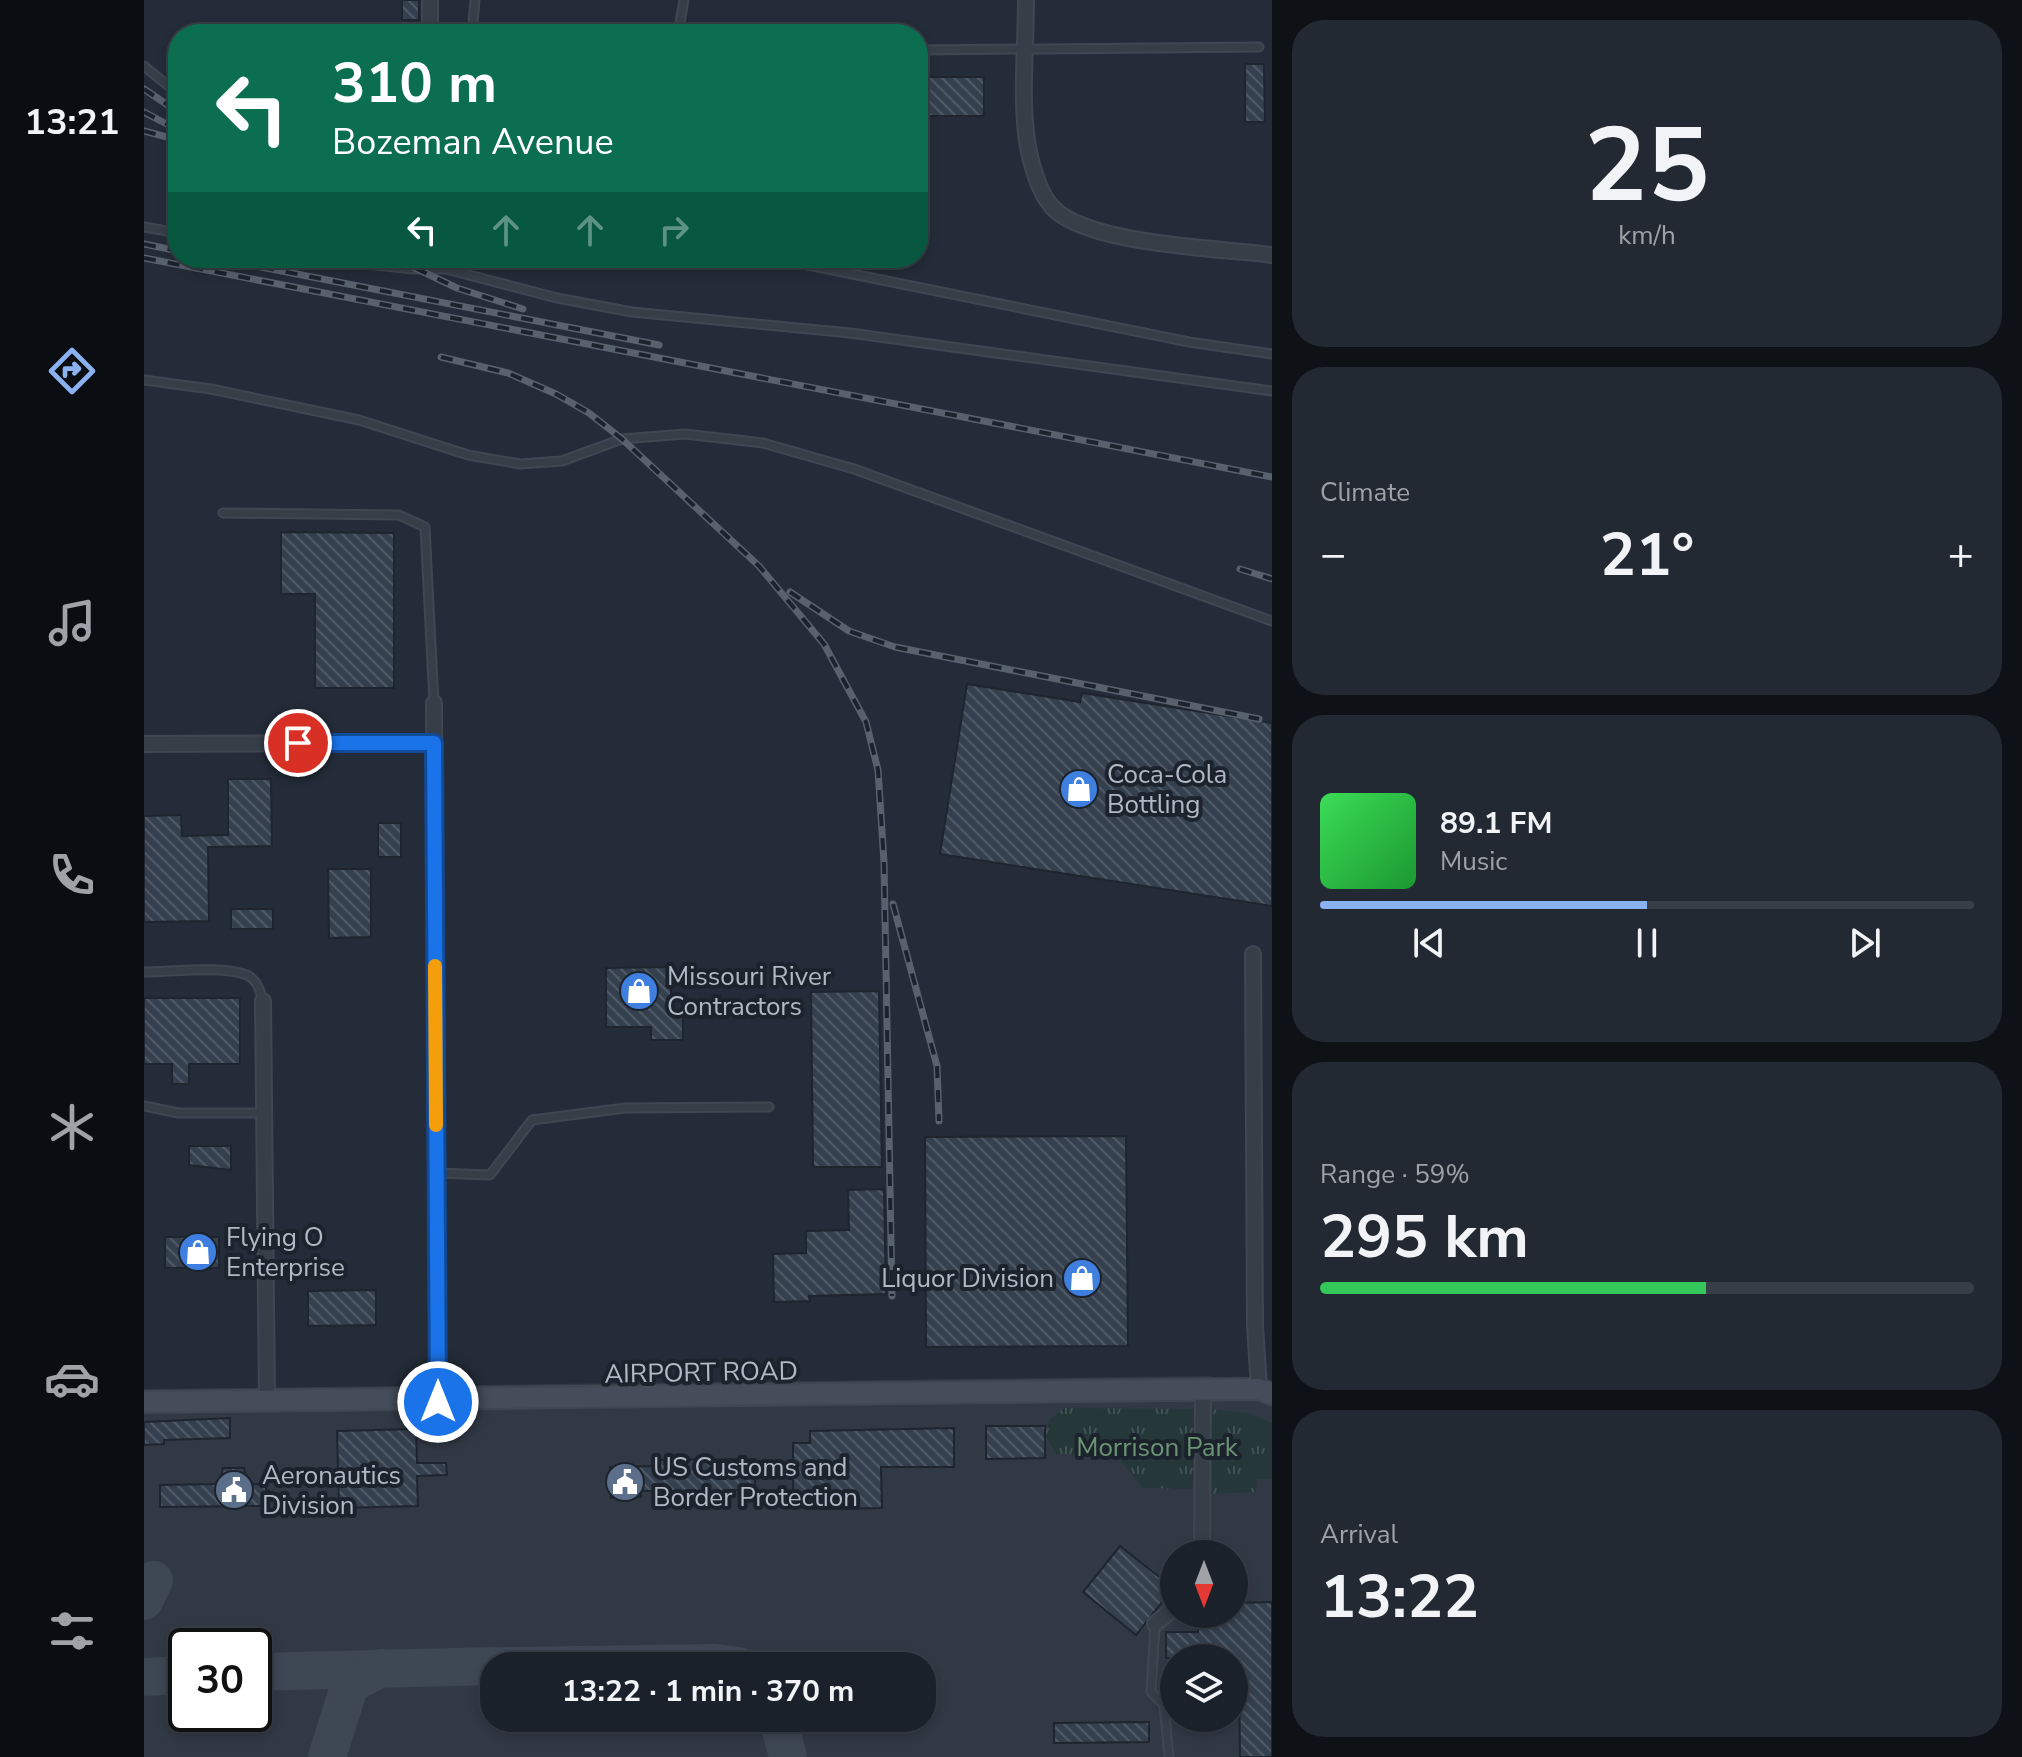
<!DOCTYPE html>
<html lang="en">
<head>
<meta charset="utf-8">
<style>
  :root { --surface:#1a212a; --page:#232932; --text:#f1f3f6; --muted:#9fa3a8; --line:#383e47; --accent:#8ab2f0 }
  body { margin:0; font-family:"Nunito Sans",sans-serif; background:var(--page); color:var(--text); height:100vh; display:flex; flex-direction:column; font-size:30px; white-space:nowrap }
  * { box-sizing:border-box; margin:0 }
  p { font-size:26px; color:var(--muted) }
  .icon { flex:none; width:44px; height:44px; fill:none; stroke:currentColor; stroke-width:2; stroke-linecap:round; stroke-linejoin:round }
  .map { position:relative; flex:1; overflow:hidden }
  .sheet { display:flex; flex-direction:column; gap:20px; padding:20px; background:#0e1217; width:750px }
  .sheet>* { flex:none }
  .top-card { position:absolute; left:24px; top:24px; width:760px; height:244px; border-radius:32px; box-shadow:0 4px 12px #0003,0 0 0 2px var(--line); background:#0b6e4f; color:#fff; overflow:hidden }
  .needle { width:52px; rotate:180deg }
  .buttons { position:absolute; left:1016px; top:1540px; display:grid; gap:16px }
  .buttons a { display:grid; place-items:center; width:88px; height:88px; border-radius:50%; background:var(--surface); box-shadow:0 4px 12px #0003,0 0 0 2px var(--line); font-size:40px }
  .speed { position:absolute; left:24px; top:1628px; display:flex; gap:16px; font-size:40px; font-weight:700; text-align:center }
  .speed>* { display:grid; place-content:center; width:104px; height:104px; border-radius:50%; background:var(--surface); box-shadow:0 4px 12px #0003,0 0 0 2px var(--line); line-height:1 }
  .speed .limit { border:4px solid #111; border-radius:12px; background:#fff; color:#111 }
  .pin { position:absolute; display:grid; place-items:center; width:68px; height:68px; color:#fff; margin:-34px; border:4px solid #fff; border-radius:50%; box-shadow:0 2px 8px #0007 }
  .me { position:absolute; width:88px; margin:-44px; rotate:0deg; stroke-linejoin:round; filter:drop-shadow(0 0 6px #0008) }
  .turn { display:flex; align-items:center; gap:28px; height:168px; padding:0 32px; font-size:36px }
  .turn .icon { width:104px; height:104px; stroke-width:2.5 }
  .turn b { display:block; font-size:56px; line-height:68px }
  .lanes { display:flex; align-items:center; height:76px; padding:0 32px; background:#0003; justify-content:center; gap:40px; direction:ltr }
  .lanes .off { opacity:.35 }
  .big { font-size:60px; font-weight:700; line-height:1.1 }
  .sheet .tile { flex:1; display:flex; flex-direction:column; justify-content:center; gap:12px; min-width:0; padding:0 28px; border-radius:32px; background:var(--page) }
  .sheet .dial { align-items:center; gap:0 }
  .dial b { font-size:104px; line-height:1 }
  .song { display:flex; align-items:center; gap:24px }
  .cover { width:96px; height:96px; border-radius:12px; background:linear-gradient(135deg,hsl(130 70% 55%),hsl(130 70% 35%)) }
  .played { height:8px; border-radius:4px; background:linear-gradient(90deg,var(--accent) 50%,var(--line) 50%) }
  .keys { display:flex; justify-content:space-around; direction:ltr }
  .heat { display:flex; justify-content:space-between; align-items:center; font-size:44px; direction:ltr }
  .charge { height:12px; border-radius:6px; background:linear-gradient(90deg,#34c759 59%,var(--line) 0) }
  .trip { position:absolute; left:336px; top:1652px; width:456px; height:80px; border-radius:32px; background:var(--surface); box-shadow:0 4px 12px #0003,0 0 0 2px var(--line); font-weight:700; line-height:80px; text-align:center }
  main { display:flex; flex:1; min-height:0 }
  .menu { display:flex; flex-direction:column; width:144px; justify-content:space-around; align-items:center; background:#0a0d11; color:var(--muted) }
  .menu .icon { width:56px; height:56px }
  .menu .active { color:var(--accent) }
  .menu b { font-size:36px; color:var(--text) }
  .map>svg:first-child { display:block }
  .airport { fill:#313945; fill-rule:evenodd }
  .grass { fill:url(#grass-tufts) }
  .lines { fill:none; stroke-linecap:round; stroke-linejoin:round }
  .taxiway { stroke:#3e4754; stroke-width:38 }
  .building { fill:url(#building-back-hatch); stroke:#1e252f; stroke-width:2 }
  .lane-casing { stroke:#404752; stroke-width:11 }
  .street-casing { stroke:#404752; stroke-width:18 }
  .secondary-casing { stroke:#404752; stroke-width:24 }
  .lane { stroke:#363e48; stroke-width:7 }
  .street { stroke:#363e48; stroke-width:14 }
  .secondary { stroke:#454d5b; stroke-width:20 }
  .rail-casing { stroke:#58626f; stroke-width:7 }
  .rail { stroke:#1c232d; stroke-width:4; stroke-dasharray:12; stroke-linecap:butt }
  .route-casing { stroke:#114b97; stroke-width:20 }
  .route { stroke:#1a73e8; stroke-width:14 }
  .slow { stroke:#f59e0b; stroke-width:14 }
  .labels { text-anchor:middle; stroke-width:8; stroke-linejoin:round; paint-order:stroke }
  .poi-label { font-size:26px; fill:#b1b9c5; stroke:#1c232d; text-anchor:start }
  .street-label { font-size:26px; fill:#b1b9c5; stroke:#1c232d }
  .park-label { font-size:26px; fill:#6a9474; stroke:#1c232d }
</style>
</head>
<body>
<main>
<nav class="menu">
<b>13:21</b>
<svg class="icon active" aria-label="directions" viewBox="0 0 24 24"><path d="M12 3l9 9-9 9-9-9zM9 14v-3h6M13 9l2 2-2 2"/></svg>
<svg class="icon" aria-label="music" viewBox="0 0 24 24"><path d="M9 18V5l10-2v13"/><circle cx="6" cy="18" r="3"/><circle cx="16" cy="16" r="3"/></svg>
<svg class="icon" aria-label="phone" viewBox="0 0 24 24"><path d="M5 4h4l2 5-3 2q2 4 5 5l2-3 5 2v4C11 20 4 13 5 4z"/></svg>
<svg class="icon" aria-label="climate" viewBox="0 0 24 24"><path d="M12 3v18M4 7l16 10M4 17L20 7"/></svg>
<svg class="icon" aria-label="car" viewBox="0 0 24 24"><path d="M5 17H2v-5l4-1 3-4h7l3 4 3 1v5h-3M9 17h6M6 11h13"/><circle cx="7" cy="17" r="2"/><circle cx="17" cy="17" r="2"/></svg>
<svg class="icon" aria-label="filters" viewBox="0 0 24 24"><path d="M4 7h16M4 17h16"/><circle cx="9" cy="7" r="2"/><circle cx="15" cy="17" r="2"/></svg>
</nav>
<div class="map">
<svg width="1128" height="1757" viewBox="0 0 1128 1757">
  <defs>
    <pattern id="grass-tufts" width="24" height="20" patternUnits="userSpaceOnUse" patternTransform="scale(2)"><rect width="24" height="20" fill="#253739"/><path d="M3 7l-1-3M5 7V3M7 7l1-3M15 17l-1-3M17 17v-4M19 17l1-3" fill="none" stroke="#425254"/></pattern>
    <pattern id="building-back-hatch" width="6" height="6" patternUnits="userSpaceOnUse" patternTransform="scale(2)"><rect width="6" height="6" fill="#35404f"/><path d="M-1 5l2 2M0 0l6 6M5-1l2 2" fill="none" stroke="#505a67"/></pattern>
  </defs>
  <rect width="100%" height="100%" fill="#232c38"/>
  <path class="airport" d="M1065,1376L1128,1385V1757H0V1389ZM1030,1554H1090V1614H1030ZM42,1646H110V1714H42ZM1030,1658H1090V1718H1030ZM350,1666H778V1718H350Z"/>
  <g class="grass">
    <path d="M920,1408L1051,1409L1052,1489L999,1488L971,1454H912L901,1435L905,1420Z"/>
    <path d="M1067,1409L1105,1413L1128,1423V1479H1113L1112,1492L1066,1494Z"/>
  </g>
  <g class="lines">
    <g class="taxiway">
      <path d="M0,1601L10,1580"/>
      <path d="M357,1666L572,1663L595,1666"/>
      <path d="M110,1672L350,1666"/>
      <path d="M0,1677L42,1675"/>
      <path d="M634,1718L644,1757"/>
      <path d="M183,1757L206,1684L238,1668"/>
    </g>
  </g>
  <g class="building">
    <rect x="258" y="0" width="17" height="20"/>
    <path d="M1101,64H1120L1121,122H1101Z"/>
    <rect x="774" y="77" width="66" height="39"/>
    <path d="M137,532L250,533V688H171V594H137Z"/>
    <path d="M823,684L936,702L938,693L1128,723V906L796,854Z"/>
    <path d="M84,779H127L128,846L64,847L65,921L0,922V816L37,815L38,836L84,835Z"/>
    <rect x="234" y="823" width="23" height="34"/>
    <path d="M184,869H227V937L185,938Z"/>
    <rect x="87" y="909" width="42" height="20"/>
    <path d="M527,967V1013H539V1040H507V1027H462V968Z"/>
    <path d="M735,991L738,1167H669L667,992Z"/>
    <path d="M0,998H96V1064H45V1084H28V1064H0Z"/>
    <path d="M982,1136L984,1346L782,1347L781,1137Z"/>
    <path d="M45,1146H87V1170L45,1165Z"/>
    <path d="M740,1189L742,1294L665,1296L666,1301L630,1302L629,1254L662,1253V1231L705,1230L704,1190Z"/>
    <rect x="21" y="1237" width="54" height="31"/>
    <path d="M232,1290V1325L164,1326V1291Z"/>
    <path d="M86,1418V1438L20,1440V1444L0,1445V1422Z"/>
    <path d="M842,1426H901V1458L842,1459Z"/>
    <path d="M810,1428V1467H737L738,1508L669,1509V1498L649,1499V1443H666V1431Z"/>
    <path d="M272,1429L273,1463H302L303,1475L273,1476L274,1506L195,1508L193,1431Z"/>
    <path d="M611,1459V1490H584V1500H571V1491H497V1497L467,1498L466,1467L514,1466V1460Z"/>
    <path d="M79,1468H100L104,1484H122V1490L151,1501H120L121,1506L16,1507V1485L76,1484Z"/>
    <path d="M976,1546L1029,1588L992,1635L939,1592Z"/>
    <path d="M1128,1602V1757H1096L1095,1673H1090V1658H1022V1632H1054V1614H1090V1603Z"/>
    <path d="M1005,1722V1742L910,1743V1723Z"/>
  </g>
  <g class="lines">
    <defs>
      <g id="lane">
        <path d="M328,34L331,0"/>
        <path d="M534,34L540,0"/>
        <path d="M774,50L1115,47"/>
        <path d="M0,66L34,94"/>
        <path d="M0,227L34,233"/>
        <path d="M169,258L268,269H302L413,298L488,312L706,333L1128,391"/>
        <path d="M318,258V273"/>
        <path d="M629,258L1045,342L1128,354"/>
        <path d="M0,380L67,389L215,420L324,455L376,464L418,461L478,439L541,434L619,443L710,469L1128,621"/>
        <path d="M79,513L255,515L281,527L290,703"/>
        <path d="M0,972C27,972 79,965 103,975C113,980 116,990 119,1001"/>
        <path d="M0,1106L34,1113H120"/>
        <path d="M293,1173L346,1175L388,1120L481,1108L625,1107"/>
        <path d="M1011,1625L1007,1692L1020,1705L1025,1757"/>
      </g>
      <g id="street">
        <path d="M286,0V34"/>
        <path d="M882,0C882,46 876,103 884,147C888,167 895,193 909,208C945,245 1075,248 1128,255"/>
        <path d="M290,703L294,1402"/>
        <path d="M0,744L290,743"/>
        <path d="M1109,954L1111,1325L1115,1389"/>
        <path d="M119,1001L123,1402"/>
        <path d="M1058,1554L1059,1390"/>
        <path d="M1011,1624L1030,1608"/>
      </g>
      <path id="secondary" d="M0,1402L1115,1389L1128,1394"/>
    </defs>
    <use href="#lane" class="lane-casing"/>
    <use href="#street" class="street-casing"/>
    <use href="#secondary" class="secondary-casing"/>
    <use href="#lane" class="lane"/>
    <use href="#street" class="street"/>
    <use href="#secondary" class="secondary"/>
    <defs>
      <g id="rail">
        <path d="M0,89L34,112"/>
        <path d="M0,112L34,130"/>
        <path d="M0,131L34,140"/>
        <path d="M0,244L34,251"/>
        <path d="M0,258L1128,477"/>
        <path d="M71,258L515,345"/>
        <path d="M250,258L313,288L379,309"/>
        <path d="M297,357L364,373L412,394L445,413L478,439L615,566L680,644L722,722L734,770L740,862L748,1296"/>
        <path d="M1096,569L1128,579"/>
        <path d="M646,592L705,631L751,647L1115,719"/>
        <path d="M749,904L793,1066L795,1121"/>
      </g>
    </defs>
    <use href="#rail" class="rail-casing"/>
    <use href="#rail" class="rail"/>
  </g>
  <g class="lines">
    <defs>
      <path id="route" d="M154,743H290L294,1402"/>
    </defs>
    <use href="#route" class="route-casing"/>
    <use href="#route" class="route"/>
    <path class="slow" d="M291,966L292,1125"/>
  </g>
  <defs>
    <symbol id="shop-disc" viewBox="-11 -11 22 22"><circle r="9.5" fill="#3f7fe0" stroke="#1c232d"/><path d="M-5-2.5h2.3a2.7 3.5 0 0 1 5.4 0H5L5.5 6h-11ZM-1.5-2.5h3a1.5 2.3 0 0 0-3 0Z" fill="#fff"/></symbol>
    <symbol id="civic-disc" viewBox="-11 -11 22 22"><circle r="9.5" fill="#5c6f8a" stroke="#1c232d"/><path d="M-.6-6.5H3V-4.5H.6V-3L4-1V1h2V6H-6V1h2V-1L-.6-3ZM-1.2 2.5V6h2.4V2.5Z" fill="#fff"/></symbol>
  </defs>
  <g fill-rule="evenodd">
    <use href="#shop-disc" x="913" y="767" width="44" height="44"/>
    <use href="#shop-disc" x="473" y="969" width="44" height="44"/>
    <use href="#shop-disc" x="32" y="1230" width="44" height="44"/>
    <use href="#shop-disc" x="916" y="1256" width="44" height="44"/>
    <use href="#civic-disc" x="459" y="1460" width="44" height="44"/>
    <use href="#civic-disc" x="68" y="1468" width="44" height="44"/>
  </g>
  <g class="labels">
    <g class="poi-label">
      <text x="963" y="783">Coca-Cola<tspan x="963" dy="30">Bottling</tspan></text>
      <text x="523" y="985">Missouri River<tspan x="523" dy="30">Contractors</tspan></text>
      <text x="82" y="1246">Flying O<tspan x="82" dy="30">Enterprise</tspan></text>
      <text x="910" y="1287" text-anchor="end">Liquor Division</text>
      <text x="509" y="1476">US Customs and<tspan x="509" dy="30">Border Protection</tspan></text>
      <text x="118" y="1484">Aeronautics<tspan x="118" dy="30">Division</tspan></text>
    </g>
    <g class="street-label">
      <text transform="translate(557 1372) rotate(-1)" y="9">AIRPORT ROAD</text>
    </g>
    <g class="park-label">
      <text x="1013" y="1456">Morrison Park</text>
    </g>
  </g>
</svg>
<div class="buttons">
<a><svg class="needle" viewBox="-14 -14 28 28"><path d="M0-13l5 13h-10z" fill="#e53935"/><path d="M0 13l5-13h-10z" fill="#9fa3a8"/></svg></a>
<a><svg class="icon" aria-label="layers" viewBox="0 0 24 24"><path d="M12 4l9 5-9 5-9-5zM3 14l9 5 9-5"/></svg></a>
</div>
<div class="speed"><div class="limit">30</div></div>
<div class="pin" style="left:154px;top:743px;background:#d93025"><svg class="icon" aria-label="arrive" viewBox="0 0 24 24"><path d="M6 21V4h12l-3 4 3 4H6"/></svg></div>
<svg class="me" style="left:294px;top:1402px" viewBox="-20 -20 40 40"><circle r="17" fill="#1a73e8" stroke="#fff" stroke-width="3"/><path d="M0-11L8 9 0 5-8 9z" fill="#fff"/></svg>
<div class="trip">13:22 · 1 min · 370 m</div>
<div class="top-card">
<div class="turn"><svg class="icon" aria-label="left" viewBox="0 0 24 24"><path d="M17 20v-9H6M10 6l-5 5 5 5"/></svg><div><b>310 m</b>Bozeman Avenue</div></div>
<div class="lanes"><svg class="icon" aria-label="left" viewBox="0 0 24 24"><path d="M17 20v-9H6M10 6l-5 5 5 5"/></svg><svg class="icon off" aria-label="ahead" viewBox="0 0 24 24"><path d="M12 20V5M6 11l6-6 6 6"/></svg><svg class="icon off" aria-label="ahead" viewBox="0 0 24 24"><path d="M12 20V5M6 11l6-6 6 6"/></svg><svg class="icon off" aria-label="right" viewBox="0 0 24 24"><path d="M7 20v-9h11M14 6l5 5-5 5"/></svg></div>
</div>
</div>
<section class="sheet">
<div class="tile dial"><b>25</b><p>km/h</p></div>
<div class="tile"><p>Climate</p>
<div class="heat"><a>−</a><b class="big">21°</b><a>+</a></div>
</div>
<div class="tile">
<div class="song"><i class="cover"></i><div><b>89.1 FM</b><p>Music</p></div></div>
<div class="played"></div>
<div class="keys"><svg class="icon" aria-label="previous" viewBox="0 0 24 24"><path d="M18 5L8 12l10 7zM5 5v14"/></svg><svg class="icon" aria-label="pause" viewBox="0 0 24 24"><path d="M8 5v14M16 5v14"/></svg><svg class="icon" aria-label="next" viewBox="0 0 24 24"><path d="M6 5l10 7-10 7zM19 5v14"/></svg></div>
</div>
<div class="tile"><p>Range · 59%</p><b class="big">295 km</b><div class="charge"></div></div>
<div class="tile"><p>Arrival</p><b class="big">13:22</b></div>
</section>
</main>
</body>
</html>
